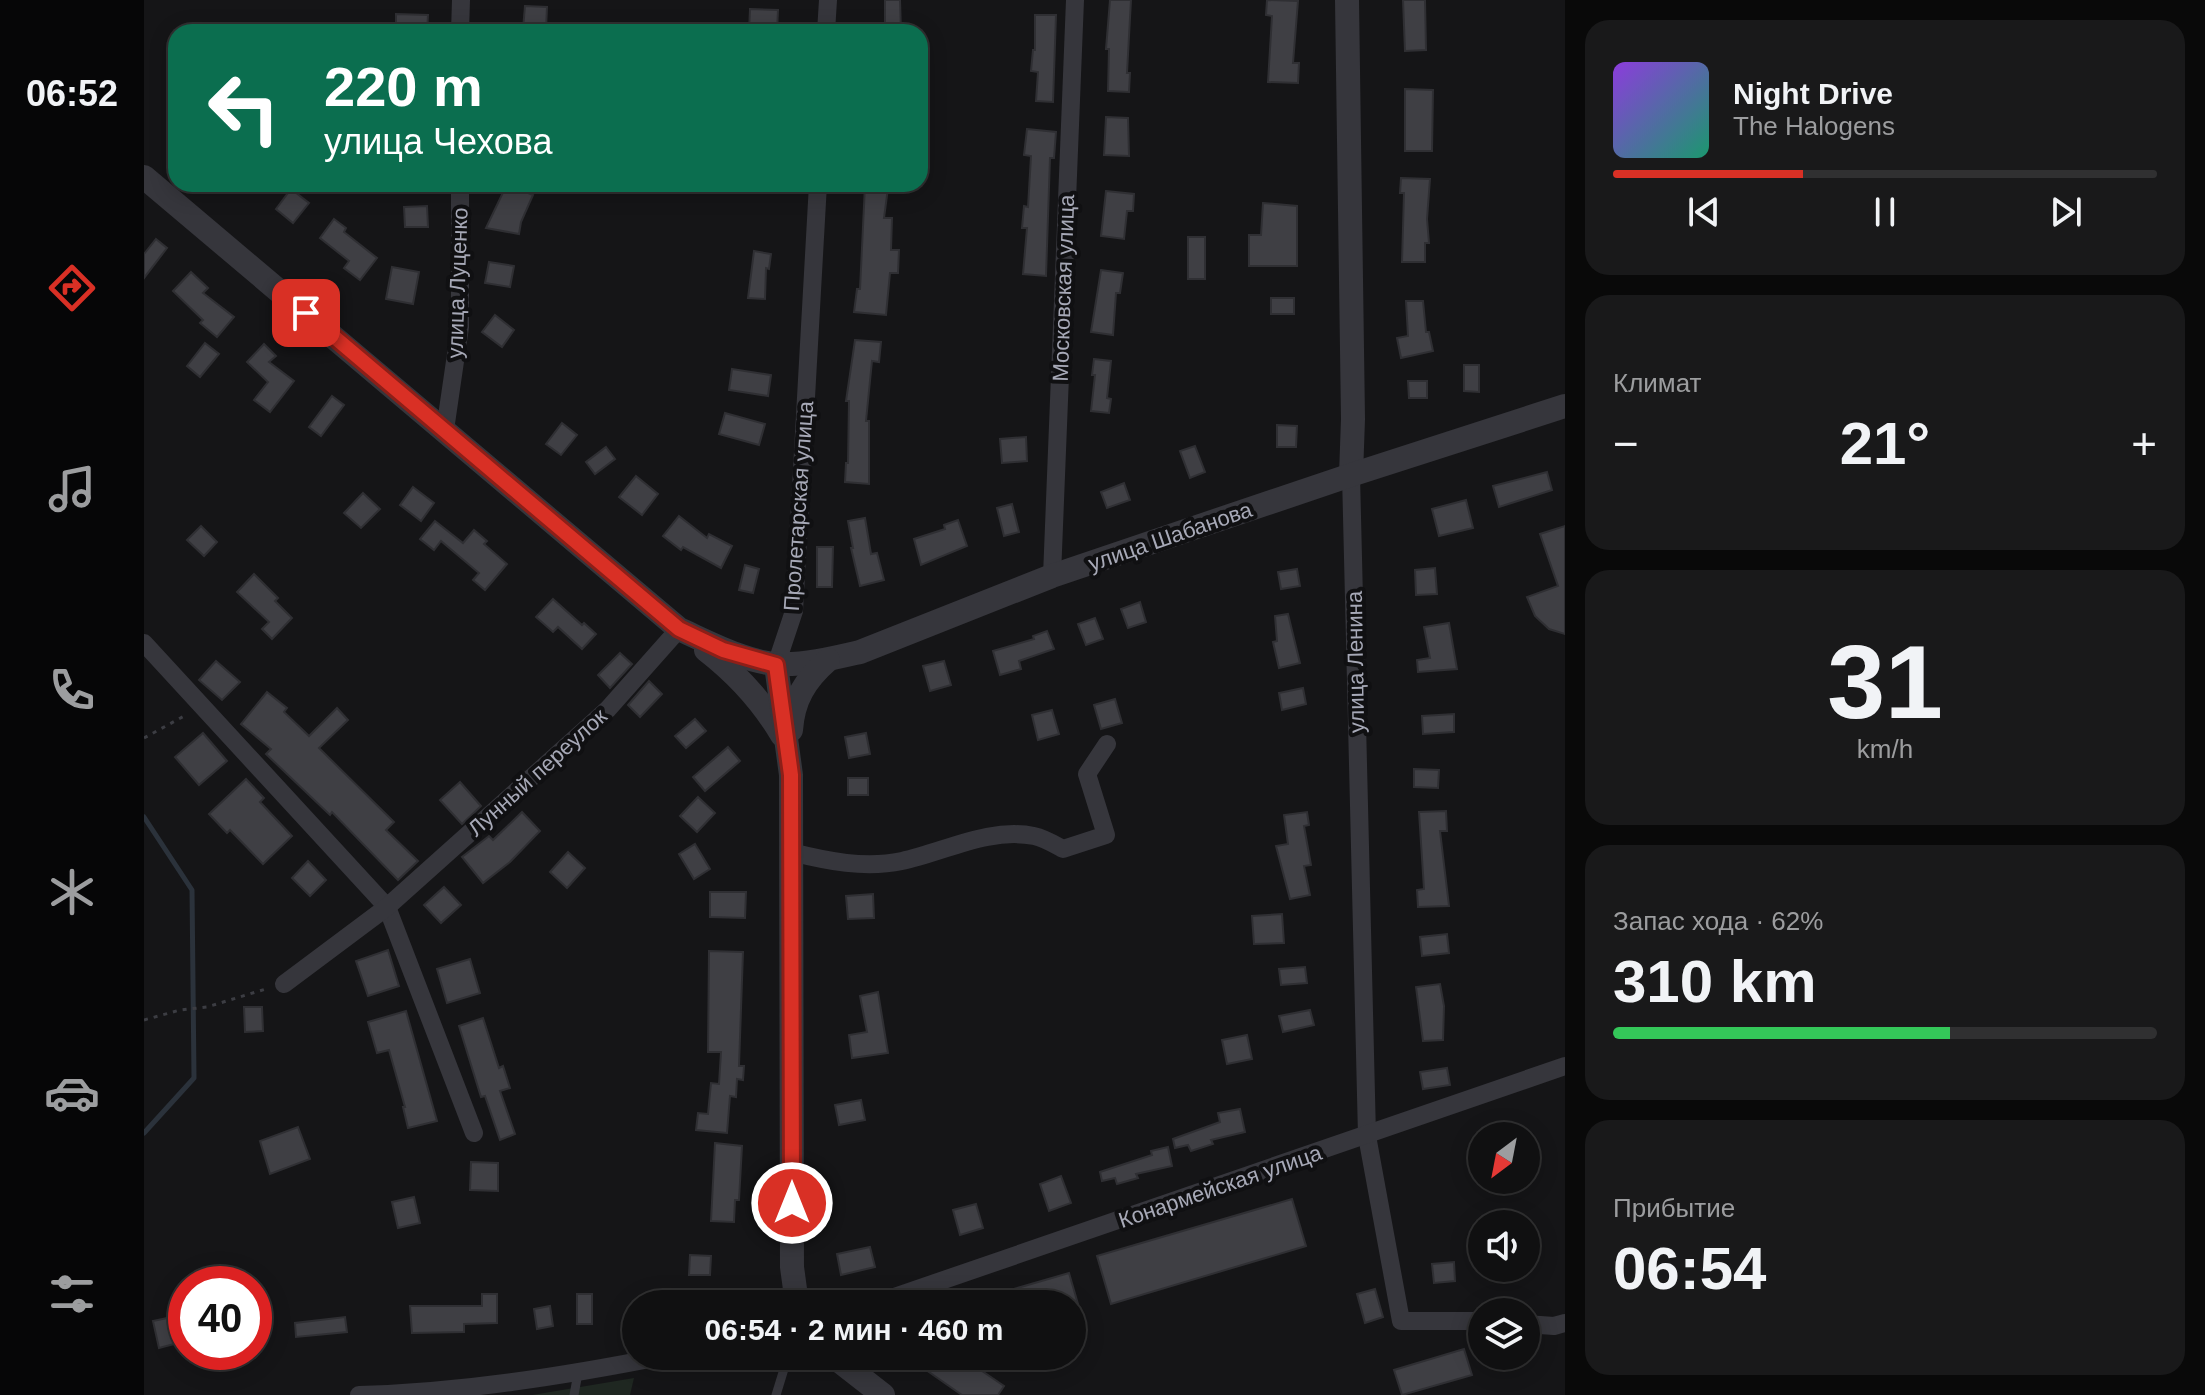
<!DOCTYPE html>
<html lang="ru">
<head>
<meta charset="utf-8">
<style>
  :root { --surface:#101011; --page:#19191a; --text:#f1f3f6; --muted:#9c9d9f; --line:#303031; --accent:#d93025 }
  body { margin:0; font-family:Helvetica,sans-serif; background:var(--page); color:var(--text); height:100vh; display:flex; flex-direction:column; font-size:30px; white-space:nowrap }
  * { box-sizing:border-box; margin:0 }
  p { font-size:26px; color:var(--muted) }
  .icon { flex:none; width:44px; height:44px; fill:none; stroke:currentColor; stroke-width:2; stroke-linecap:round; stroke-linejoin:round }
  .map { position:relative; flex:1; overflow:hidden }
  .side { display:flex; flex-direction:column; gap:20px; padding:20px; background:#090909; width:640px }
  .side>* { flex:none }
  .hud { position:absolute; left:24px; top:24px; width:760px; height:168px; border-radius:24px; box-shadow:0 4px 20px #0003,0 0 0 2px var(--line); background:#0b6e4f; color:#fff; overflow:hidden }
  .needle { width:52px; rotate:212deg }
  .tools { position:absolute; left:1324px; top:1122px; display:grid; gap:16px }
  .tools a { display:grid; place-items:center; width:72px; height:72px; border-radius:50%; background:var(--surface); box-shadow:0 4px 20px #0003,0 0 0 2px var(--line); font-size:40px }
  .speed { position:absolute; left:24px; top:1266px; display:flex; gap:16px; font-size:40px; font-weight:700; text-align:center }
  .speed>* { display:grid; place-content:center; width:104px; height:104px; border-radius:50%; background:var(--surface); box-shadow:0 4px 20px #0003,0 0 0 2px var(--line); line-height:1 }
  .speed .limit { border:12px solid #d22; background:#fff; color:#111 }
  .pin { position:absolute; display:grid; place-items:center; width:68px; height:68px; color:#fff; margin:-34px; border-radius:16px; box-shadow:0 4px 12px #0006 }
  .me { position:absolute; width:88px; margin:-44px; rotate:0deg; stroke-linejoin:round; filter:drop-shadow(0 0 6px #0008) }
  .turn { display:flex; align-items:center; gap:28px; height:168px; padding:0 24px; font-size:36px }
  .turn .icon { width:104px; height:104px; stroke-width:2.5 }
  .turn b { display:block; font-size:56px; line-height:68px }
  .big { font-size:60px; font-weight:700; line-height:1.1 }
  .side .widget { flex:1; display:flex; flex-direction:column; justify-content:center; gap:12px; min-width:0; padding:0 28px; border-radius:24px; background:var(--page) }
  .side .dial { align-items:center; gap:0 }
  .dial b { font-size:104px; line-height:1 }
  .song { display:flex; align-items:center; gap:24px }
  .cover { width:96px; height:96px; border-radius:12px; background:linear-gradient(135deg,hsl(270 70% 55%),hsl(160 70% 35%)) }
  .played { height:8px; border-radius:4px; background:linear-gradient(90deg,var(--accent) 35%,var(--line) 35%) }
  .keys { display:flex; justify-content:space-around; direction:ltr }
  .heat { display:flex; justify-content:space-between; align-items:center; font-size:44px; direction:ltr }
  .charge { height:12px; border-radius:6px; background:linear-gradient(90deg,#34c759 62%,var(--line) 0) }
  .trip { position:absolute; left:478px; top:1290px; width:464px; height:80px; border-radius:40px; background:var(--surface); box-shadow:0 4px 20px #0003,0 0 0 2px var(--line); font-weight:700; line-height:80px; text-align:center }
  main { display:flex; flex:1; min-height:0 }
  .menu { display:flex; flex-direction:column; width:144px; justify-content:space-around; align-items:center; background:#060607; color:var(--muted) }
  .menu .icon { width:56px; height:56px }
  .menu .selected { color:var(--accent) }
  .menu b { font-size:36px; color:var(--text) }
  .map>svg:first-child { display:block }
  .green { fill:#1f2721 }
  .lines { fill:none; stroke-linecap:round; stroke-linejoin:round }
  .stream { stroke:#2b323b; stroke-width:5 }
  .building { fill:#3f3f44; stroke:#2f2f33; stroke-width:2 }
  .path { stroke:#3c3d43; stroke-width:3; stroke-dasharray:4 6; stroke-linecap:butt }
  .service { stroke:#36363c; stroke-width:9 }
  .minor { stroke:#36363c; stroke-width:18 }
  .tertiary { stroke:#36363c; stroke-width:24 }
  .route-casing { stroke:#8d1f18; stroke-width:20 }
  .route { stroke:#d93025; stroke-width:14 }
  .labels { text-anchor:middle; stroke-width:8; stroke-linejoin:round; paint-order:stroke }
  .street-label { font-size:22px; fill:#a7a9b7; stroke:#101012 }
</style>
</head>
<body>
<main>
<nav class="menu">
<b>06:52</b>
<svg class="icon selected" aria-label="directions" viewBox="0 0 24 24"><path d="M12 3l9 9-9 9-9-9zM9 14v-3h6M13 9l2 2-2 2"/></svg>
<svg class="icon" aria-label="music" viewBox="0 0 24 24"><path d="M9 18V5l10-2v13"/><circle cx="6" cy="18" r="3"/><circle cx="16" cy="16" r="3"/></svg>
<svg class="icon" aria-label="phone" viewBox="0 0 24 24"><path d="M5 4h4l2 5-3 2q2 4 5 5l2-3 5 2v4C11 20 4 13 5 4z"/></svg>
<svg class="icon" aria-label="climate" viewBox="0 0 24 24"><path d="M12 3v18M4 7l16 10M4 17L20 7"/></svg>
<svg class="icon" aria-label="car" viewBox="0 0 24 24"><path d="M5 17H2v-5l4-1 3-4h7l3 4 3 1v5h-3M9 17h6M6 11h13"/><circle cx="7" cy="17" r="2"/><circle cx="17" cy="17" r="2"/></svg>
<svg class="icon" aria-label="filters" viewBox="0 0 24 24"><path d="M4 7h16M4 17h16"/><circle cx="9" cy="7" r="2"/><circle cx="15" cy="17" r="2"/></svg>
</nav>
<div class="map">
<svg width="1421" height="1395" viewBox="0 0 1421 1395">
  <rect width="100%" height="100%" fill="#151517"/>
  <path class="green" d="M490,1378L486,1395H388Z"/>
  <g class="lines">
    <path class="stream" d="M0,817L48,890L50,1078L0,1133"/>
  </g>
  <g class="building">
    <path d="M741,0H756L757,32H741Z"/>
    <path d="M966,0H987L983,73H986L985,92L964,91L965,49H962Z"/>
    <path d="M1123,0L1154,1L1149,63H1155L1154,83L1124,82L1128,16L1122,15Z"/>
    <path d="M1259,0H1281L1282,50L1261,51Z"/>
    <path d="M381,6L403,7L402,30L379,29Z"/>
    <path d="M606,9L634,10L633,32H605Z"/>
    <path d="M252,14L284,15L283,32H252Z"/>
    <path d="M891,15H912L909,102L892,101L894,72L887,71L889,50H891Z"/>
    <path d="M1261,89L1289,90L1288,151H1261Z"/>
    <path d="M962,117L984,118L985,156L960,155Z"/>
    <path d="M883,129L912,132L910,158H906L902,276L879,274L883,228H878L880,206L884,207L887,156L880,155Z"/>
    <path d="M1257,178L1286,179L1283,219L1285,243H1281V262H1258L1260,193H1256Z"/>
    <path d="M363,184L389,195L377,222L375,234L342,228Z"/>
    <path d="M721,185L744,188L740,218H748L747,250H755L754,273H746L742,315L710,312L713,289H716Z"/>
    <path d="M147,189L165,203L149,223L132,209Z"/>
    <path d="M962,191L990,194L989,211H983L980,239L957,236Z"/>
    <path d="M1119,203L1153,206V266H1105V235H1117Z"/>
    <path d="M283,206L284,227H261L260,207Z"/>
    <path d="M190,219L202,228L200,232L233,258L216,280L200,268L205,261L176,238Z"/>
    <rect x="1044" y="237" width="17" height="42"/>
    <path d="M12,239L23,248L0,278V254Z"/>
    <path d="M610,251L627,254L625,269L622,268L621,299L604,298Z"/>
    <path d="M345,262L370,266L366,287L341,283Z"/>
    <path d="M248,267L275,272L269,304L242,299Z"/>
    <path d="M957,270L979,273L976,293H972L969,335L947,332Z"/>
    <path d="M47,272L64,288L59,293L90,317L73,337L56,323L59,320L29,291Z"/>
    <rect x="1127" y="298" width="23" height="16"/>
    <path d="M1262,301H1279L1282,332H1285L1289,351L1257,358L1253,338L1264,336Z"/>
    <path d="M351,315L370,330L358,347L338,332Z"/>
    <path d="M711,340L737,342L735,362L728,361L722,421H725V484L701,482L702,463H704L705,401H702Z"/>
    <path d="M61,343L75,354L56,377L43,366Z"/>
    <path d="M120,344L132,356L125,362L150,381L126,412L110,400L124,382L103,362Z"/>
    <path d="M950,359L967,361L963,398L967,399L965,413L947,411L951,375H948Z"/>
    <path d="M1320,365H1335V392L1320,391Z"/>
    <path d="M588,369L627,375L624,396L585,390Z"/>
    <path d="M1264,381H1283V398H1265Z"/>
    <path d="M188,396L200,405L177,436L165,427Z"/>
    <path d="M581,413L621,424L615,445L575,434Z"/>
    <path d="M418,423L433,435L417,455L402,444Z"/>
    <path d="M1133,425L1153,426L1152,447H1133Z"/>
    <path d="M882,437L883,461L858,463L856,439Z"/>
    <path d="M1051,446L1061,472L1046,478L1036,451Z"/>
    <path d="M462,447L471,459L451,474L442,462Z"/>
    <path d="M1403,472L1408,490L1355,507L1349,486Z"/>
    <path d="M492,476L514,494L498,515L475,497Z"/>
    <path d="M980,483L986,500L963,508L957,492Z"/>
    <path d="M269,487L290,503L277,521L256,505Z"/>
    <path d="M219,493L236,509L217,528L200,513Z"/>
    <path d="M1322,500L1329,528L1295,536L1288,509Z"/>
    <path d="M868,504L875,532L860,536L853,508Z"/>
    <path d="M535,516L563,538L565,534L588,546L577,568L539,547L537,550L519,536Z"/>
    <path d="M721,518L727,554L733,553L740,580L716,586L707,548H709L704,521Z"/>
    <path d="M814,520L823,546L777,565L770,539L801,529L800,525Z"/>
    <path d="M291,521L319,543L330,530L343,541L340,544L363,564L341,590L329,580L335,573L297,541L290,550L276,539Z"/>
    <path d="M57,526L73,542L60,556L43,540Z"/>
    <path d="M1421,526V634L1405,629L1391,616L1383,597L1414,586L1396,534Z"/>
    <path d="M673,547H689L688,587H673Z"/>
    <path d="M601,565L615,569L609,593L595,590Z"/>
    <path d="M1291,568L1293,594L1272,595L1271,570Z"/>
    <path d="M1153,569L1156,586L1137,589L1134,572Z"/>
    <path d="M110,574L134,598L131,601L148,618L128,639L118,629L125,622L93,592Z"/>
    <path d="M409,599L438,625L440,623L452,634L438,649L414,627L409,632L392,617Z"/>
    <path d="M996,602L1002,622L984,628L977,609Z"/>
    <path d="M1144,614L1156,663L1135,668L1129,642L1133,641L1131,616Z"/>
    <path d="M951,618L959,639L942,645L934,624Z"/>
    <path d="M1305,623L1313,669L1274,672L1273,660L1286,658L1280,627Z"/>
    <path d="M903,631L910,649L875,661L877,669L856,675L849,651L890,639L889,636Z"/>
    <path d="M476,653L488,664L466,688L454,675Z"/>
    <path d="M72,661L96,682L78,700L55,680Z"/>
    <path d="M800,661L807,685L786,691L779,666Z"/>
    <path d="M505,681L518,694L496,717L484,705Z"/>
    <path d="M1159,688L1162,704L1138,710L1135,693Z"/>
    <path d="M123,692L143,708L140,712L165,736L193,708L204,720L175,748L250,822L242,830L274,861L254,880L188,812L186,815L122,754L127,749L97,724Z"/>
    <path d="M971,699L978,723L957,729L950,705Z"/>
    <path d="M908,710L915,734L894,740L888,715Z"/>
    <path d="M1310,714V732L1279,734L1278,716Z"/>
    <path d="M551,719L562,731L542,748L531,736Z"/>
    <path d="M59,733L83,761L55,785L31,757Z"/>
    <path d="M722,733L726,754L705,758L701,737Z"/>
    <path d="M584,747L596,761L561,791L549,777Z"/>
    <path d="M1270,769L1295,770L1294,788L1270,787Z"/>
    <rect x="704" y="778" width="20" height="17"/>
    <path d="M102,779L120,798L116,802L148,836L119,864L86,830L83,833L65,814Z"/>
    <path d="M316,782L337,806L318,824L296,800Z"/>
    <path d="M554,797L571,813L553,832L536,816Z"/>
    <path d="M1302,811L1303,831H1296L1305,906L1274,907L1273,890L1280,889L1275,812Z"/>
    <path d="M378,812L396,831L366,862L339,883L318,857L345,836L349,840Z"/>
    <path d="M1163,812L1165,825L1160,826L1167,865L1160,866L1166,895L1146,899L1132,846L1144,844L1140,815Z"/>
    <path d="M551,844L566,869L550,879L535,854Z"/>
    <path d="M424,852L441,868L423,888L406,872Z"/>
    <path d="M164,861L182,880L166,896L148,878Z"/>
    <path d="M300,887L317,905L297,923L280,905Z"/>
    <path d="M566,892H602L601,918L566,917Z"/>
    <path d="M729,894L730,918L704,919L702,896Z"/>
    <path d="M1138,914L1140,943L1110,944L1108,916Z"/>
    <path d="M1303,934L1305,953L1278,956L1276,937Z"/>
    <path d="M244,950L255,986L224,996L212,961Z"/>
    <path d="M565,951L599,952L595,1066H600L599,1080L593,1079L592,1097L586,1096L583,1133L552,1130L554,1113L564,1114L567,1083L575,1084L577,1052H564Z"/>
    <path d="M326,959L336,993L303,1003L293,969Z"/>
    <path d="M1161,967L1163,983L1137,985L1135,969Z"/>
    <path d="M1296,984L1300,1006L1299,1040L1279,1041L1272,987Z"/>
    <path d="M734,992L744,1053L708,1058L705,1035L723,1032L716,996Z"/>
    <path d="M100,1007H118L119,1031L101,1032Z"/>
    <path d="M1166,1010L1170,1025L1139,1032L1135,1016Z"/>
    <path d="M262,1011L293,1121L264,1128L259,1107H261L245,1050L233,1053L224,1022Z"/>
    <path d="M339,1018L355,1068L359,1066L366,1088L356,1091L371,1134L356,1140L341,1096L337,1097L315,1026Z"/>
    <path d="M1103,1035L1108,1059L1083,1064L1078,1040Z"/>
    <path d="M1303,1068L1306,1085L1279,1089L1276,1072Z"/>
    <path d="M717,1100L721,1120L695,1125L691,1105Z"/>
    <path d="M1096,1109L1101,1132L1067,1140L1069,1144L1047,1151L1044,1145L1031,1148L1029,1139L1076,1122L1074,1113Z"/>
    <path d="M154,1127L166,1159L126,1174L116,1141Z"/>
    <path d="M571,1143L598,1146L595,1200H591L590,1222L567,1221Z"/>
    <path d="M1024,1147L1028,1166L992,1174L994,1178L973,1184L971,1178L958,1181L956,1172L1008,1155L1007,1151Z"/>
    <path d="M327,1162L354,1163V1191L326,1190Z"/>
    <path d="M917,1176L927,1203L905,1211L896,1184Z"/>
    <path d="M270,1197L276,1223L254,1228L248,1202Z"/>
    <path d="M1148,1199L1162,1246L967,1304L953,1256Z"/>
    <path d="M832,1204L839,1228L816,1235L809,1210Z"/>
    <path d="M726,1247L731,1267L697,1275L693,1254Z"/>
    <path d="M546,1255L567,1256L566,1275H545Z"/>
    <path d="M1310,1262L1311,1281L1290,1283L1288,1264Z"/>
    <path d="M925,1273L934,1304H832V1300Z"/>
    <path d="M1231,1289L1239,1317L1221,1323L1213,1294Z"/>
    <path d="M338,1294H353V1323L320,1324V1332L268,1333L266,1306H338Z"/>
    <rect x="433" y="1294" width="15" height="30"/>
    <path d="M406,1306L409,1326L393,1329L390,1309Z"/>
    <path d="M28,1317L34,1343L15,1348L9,1321Z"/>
    <path d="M201,1317L203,1332L152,1337L151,1323Z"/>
    <path d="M1320,1349L1328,1375L1258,1395L1250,1370Z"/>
    <path d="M762,1356H816L860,1386L854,1395H818Z"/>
  </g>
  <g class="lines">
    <g class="path">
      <path d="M0,738L42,715"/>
      <path d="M0,1020L36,1010L63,1007L125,988"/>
    </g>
    <g class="service">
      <path d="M430,1395L434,1373"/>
      <path d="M632,1395L644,1356"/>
    </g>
    <g class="minor">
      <path d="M316,32L317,0"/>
      <path d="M682,32L684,0"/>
      <path d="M301,430L316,327V184"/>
      <path d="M1207,475L1223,1136L1257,1321H1338"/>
      <path d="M908,576L931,0"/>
      <path d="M0,643L243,907L330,1133"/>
      <path d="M632,665L650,611L674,184"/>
      <path d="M647,852C683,861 721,869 758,861C800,852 845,827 890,836C900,838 910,844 919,849L962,835L943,774L963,744"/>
      <path d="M140,984L243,907L464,709L535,629"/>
      <path d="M730,1304L1421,1066"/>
      <path d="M1382,1324L1410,1326L1421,1323"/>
      <path d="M215,1395C318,1392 420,1376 521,1356"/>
    </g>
    <g class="tertiary">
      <path d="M1203,0L1209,419L1207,475"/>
      <path d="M0,177L535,629C562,641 605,664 635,664C662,665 690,658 716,652L908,576L1207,475L1421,406"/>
      <path d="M562,650C593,674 618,701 638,735"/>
      <path d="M632,665L647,775L648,1267L653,1304"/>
      <path d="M647,730C649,700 661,680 684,660"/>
      <path d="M689,1356L739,1395"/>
    </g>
  </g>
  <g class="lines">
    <defs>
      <path id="route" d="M162,313L535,629L579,650L632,665L647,775L648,1203"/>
    </defs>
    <use href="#route" class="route-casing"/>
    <use href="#route" class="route"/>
  </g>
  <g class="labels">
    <g class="street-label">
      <text transform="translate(313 283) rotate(-88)" y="8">улица Луценко</text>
      <text transform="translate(919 288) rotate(-88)" y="8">Московская улица</text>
      <text transform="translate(654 506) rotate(-86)" y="8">Пролетарская улица</text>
      <text transform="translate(1026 536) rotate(-19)" y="8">улица Шабанова</text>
      <text transform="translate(1211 662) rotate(-91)" y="8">улица Ленина</text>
      <text transform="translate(393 772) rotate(-42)" y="8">Лунный переулок</text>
      <text transform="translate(1076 1186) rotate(-19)" y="8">Конармейская улица</text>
    </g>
  </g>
</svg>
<div class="tools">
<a><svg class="needle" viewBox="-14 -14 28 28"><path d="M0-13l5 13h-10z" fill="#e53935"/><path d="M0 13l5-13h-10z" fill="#9c9d9f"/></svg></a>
<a><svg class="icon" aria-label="sound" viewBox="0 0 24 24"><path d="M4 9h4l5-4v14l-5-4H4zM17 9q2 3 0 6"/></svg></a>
<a><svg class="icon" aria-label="layers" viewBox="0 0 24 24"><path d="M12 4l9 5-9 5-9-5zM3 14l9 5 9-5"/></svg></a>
</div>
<div class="speed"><div class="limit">40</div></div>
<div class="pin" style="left:162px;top:313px;background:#d93025"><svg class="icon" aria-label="arrive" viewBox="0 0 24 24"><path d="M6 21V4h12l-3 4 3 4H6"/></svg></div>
<svg class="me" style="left:648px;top:1203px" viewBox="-20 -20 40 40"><circle r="17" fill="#d93025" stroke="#fff" stroke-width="3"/><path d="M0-11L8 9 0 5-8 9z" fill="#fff"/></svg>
<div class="trip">06:54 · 2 мин · 460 m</div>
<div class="hud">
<div class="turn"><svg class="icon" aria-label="left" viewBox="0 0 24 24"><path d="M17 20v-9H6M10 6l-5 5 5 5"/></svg><div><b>220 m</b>улица Чехова</div></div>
</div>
</div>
<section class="side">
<div class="widget">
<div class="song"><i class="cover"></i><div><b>Night Drive</b><p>The Halogens</p></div></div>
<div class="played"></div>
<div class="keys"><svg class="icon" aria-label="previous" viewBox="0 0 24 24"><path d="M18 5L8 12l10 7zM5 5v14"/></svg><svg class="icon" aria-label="pause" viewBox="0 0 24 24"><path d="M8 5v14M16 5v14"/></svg><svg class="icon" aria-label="next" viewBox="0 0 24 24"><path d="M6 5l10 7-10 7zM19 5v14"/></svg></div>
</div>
<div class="widget"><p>Климат</p>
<div class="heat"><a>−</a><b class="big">21°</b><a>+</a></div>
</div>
<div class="widget dial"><b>31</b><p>km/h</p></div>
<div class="widget"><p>Запас хода · 62%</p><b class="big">310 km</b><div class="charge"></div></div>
<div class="widget"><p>Прибытие</p><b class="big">06:54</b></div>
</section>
</main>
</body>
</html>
